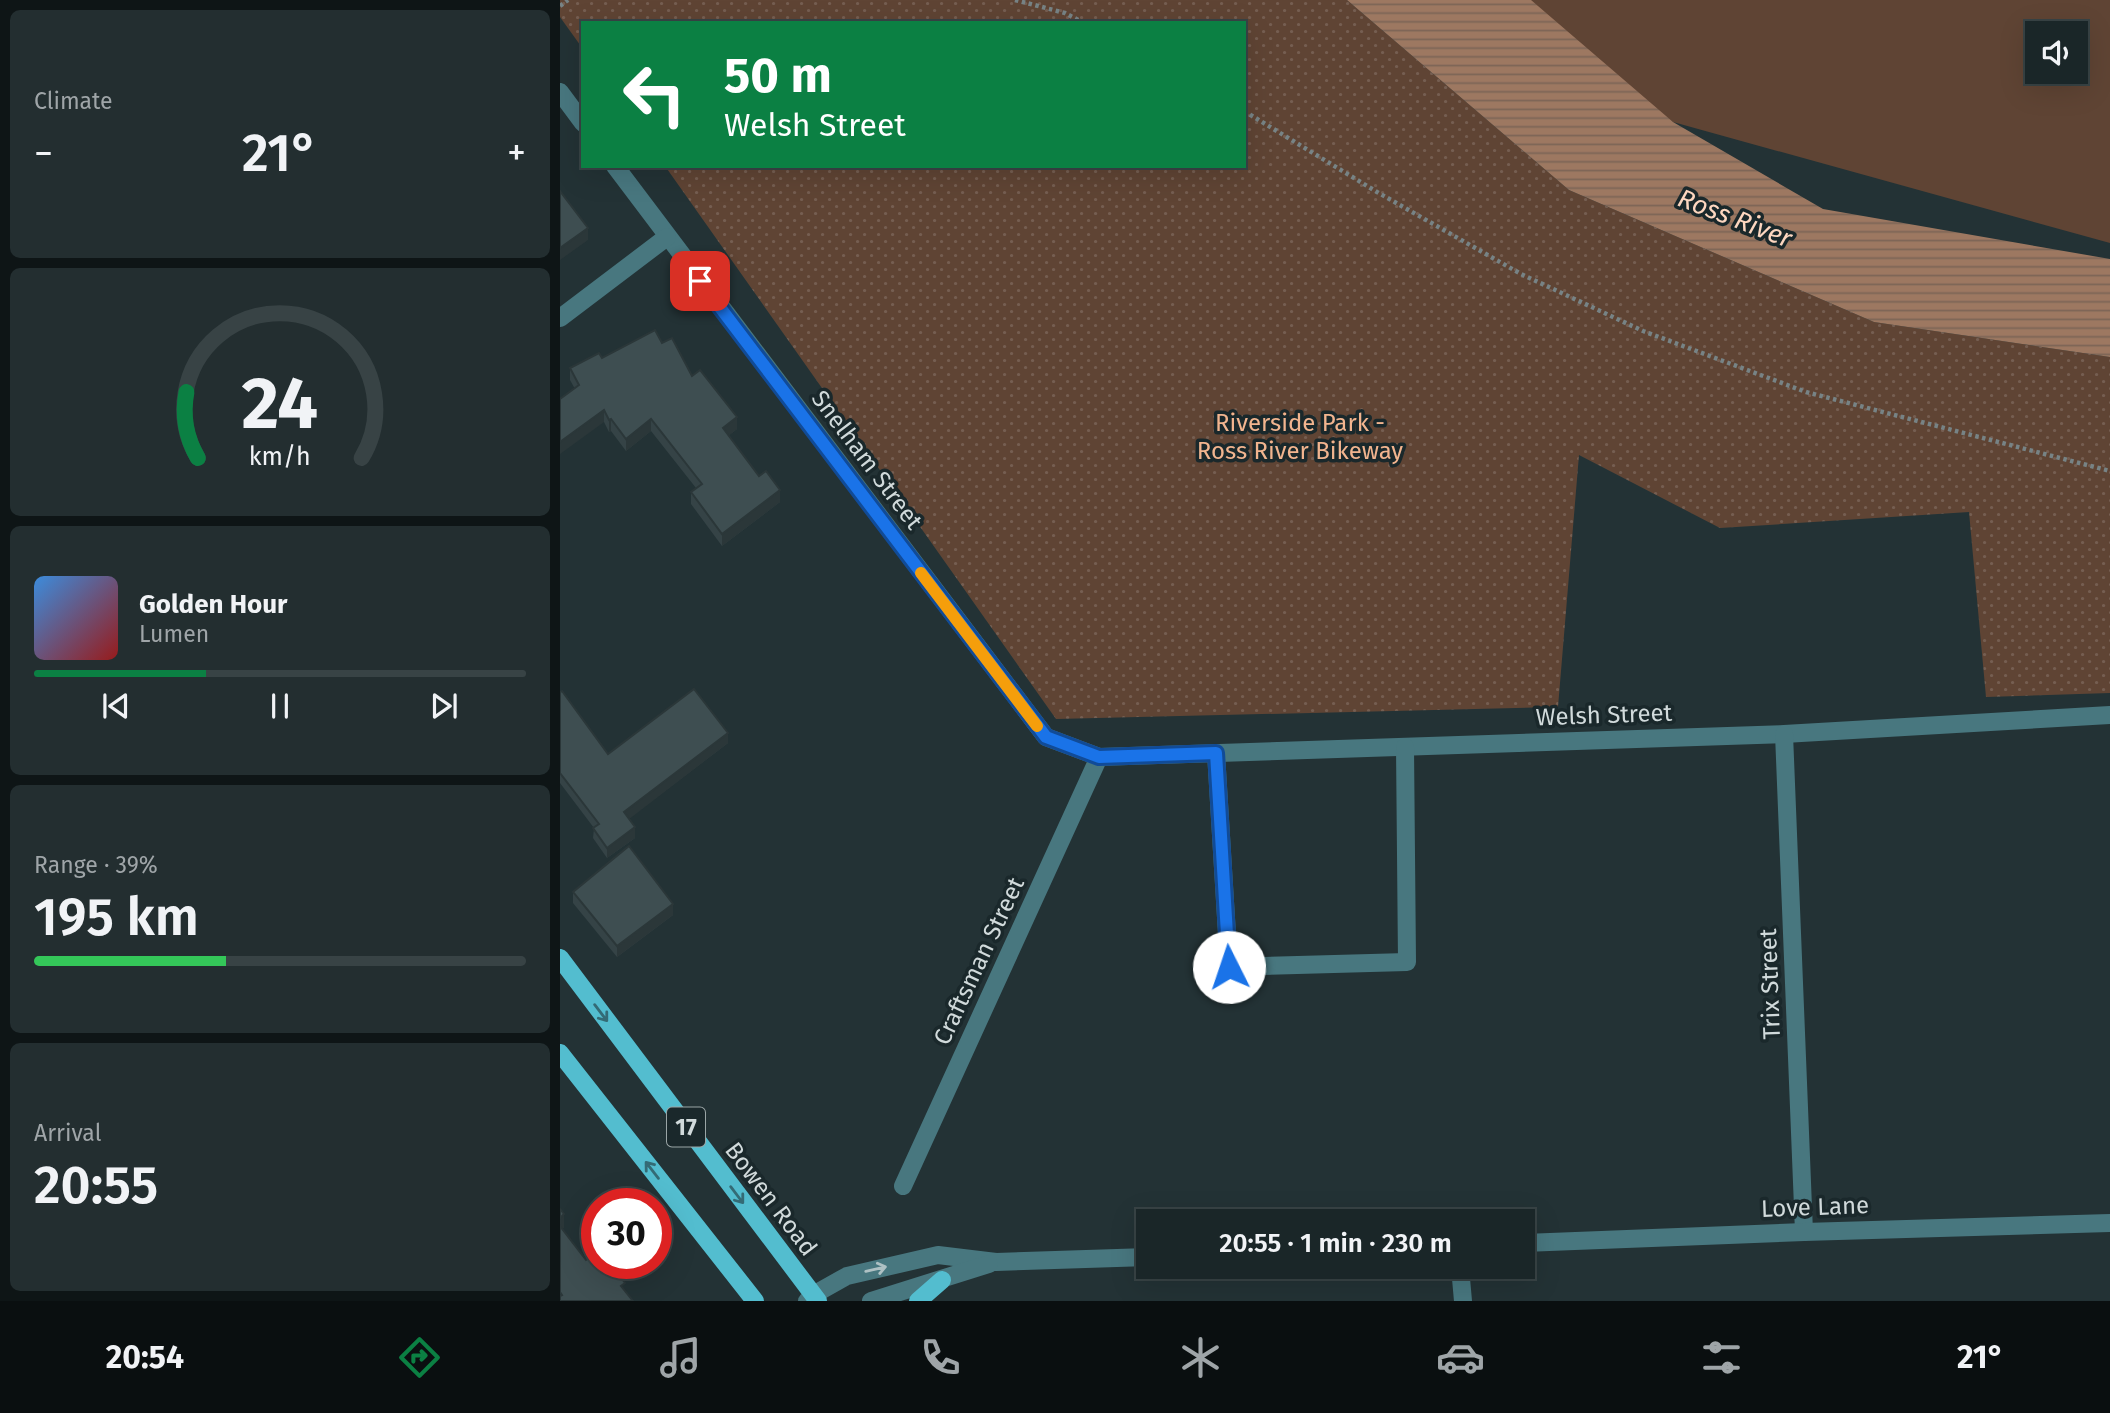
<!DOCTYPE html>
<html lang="en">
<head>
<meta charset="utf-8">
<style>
  :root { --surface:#1a2628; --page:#232e30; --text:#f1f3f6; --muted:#9fa5a8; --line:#384345; --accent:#0b8043 }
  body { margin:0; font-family:"Fira Sans",sans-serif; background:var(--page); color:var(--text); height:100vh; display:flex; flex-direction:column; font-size:26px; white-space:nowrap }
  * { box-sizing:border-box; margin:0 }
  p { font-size:23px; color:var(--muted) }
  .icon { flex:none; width:38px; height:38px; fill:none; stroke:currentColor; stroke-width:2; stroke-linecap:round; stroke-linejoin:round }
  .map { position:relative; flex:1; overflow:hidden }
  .panel { display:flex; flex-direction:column; gap:10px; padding:10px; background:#0e1516; width:560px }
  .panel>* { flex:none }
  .hud { position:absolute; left:21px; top:21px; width:665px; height:147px; border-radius:0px; box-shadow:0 7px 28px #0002,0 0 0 2px var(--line); background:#0b8043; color:#fff; overflow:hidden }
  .tools { position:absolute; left:1465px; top:21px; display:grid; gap:14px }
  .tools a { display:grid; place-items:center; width:63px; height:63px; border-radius:0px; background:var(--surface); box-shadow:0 7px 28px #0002,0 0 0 2px var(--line); font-size:35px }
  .speed { position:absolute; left:21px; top:1188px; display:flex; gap:14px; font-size:35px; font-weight:700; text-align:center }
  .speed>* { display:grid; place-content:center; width:91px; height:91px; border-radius:50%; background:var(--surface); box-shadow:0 7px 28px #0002,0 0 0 2px var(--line); line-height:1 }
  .speed .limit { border:10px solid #d22; background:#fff; color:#111 }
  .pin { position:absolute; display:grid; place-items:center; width:60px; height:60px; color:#fff; margin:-30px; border-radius:14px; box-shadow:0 4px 10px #0006 }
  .me { position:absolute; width:77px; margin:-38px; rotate:356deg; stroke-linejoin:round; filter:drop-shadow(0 0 5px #0008) }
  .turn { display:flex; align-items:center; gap:24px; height:147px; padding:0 28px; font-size:32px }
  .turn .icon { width:91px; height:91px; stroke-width:2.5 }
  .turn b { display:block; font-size:49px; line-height:60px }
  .big { font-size:52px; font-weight:600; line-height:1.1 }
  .panel .card { flex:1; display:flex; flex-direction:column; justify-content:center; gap:10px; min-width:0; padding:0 24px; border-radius:10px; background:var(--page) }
  .panel .dial { align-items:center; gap:0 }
  .dial svg { height:182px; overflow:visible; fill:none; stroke:var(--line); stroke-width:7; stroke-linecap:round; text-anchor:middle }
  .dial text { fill:var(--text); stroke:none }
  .song { display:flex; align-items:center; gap:21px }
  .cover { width:84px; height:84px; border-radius:10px; background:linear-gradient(135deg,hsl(210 70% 55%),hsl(0 70% 35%)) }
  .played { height:7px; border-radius:4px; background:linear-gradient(90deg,var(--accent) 35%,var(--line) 35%) }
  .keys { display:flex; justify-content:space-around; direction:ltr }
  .heat { display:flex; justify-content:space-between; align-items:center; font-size:38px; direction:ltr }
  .charge { height:10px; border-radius:5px; background:linear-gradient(90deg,#34c759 39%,var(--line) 0) }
  .trip { position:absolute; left:576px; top:1209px; width:399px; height:70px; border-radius:0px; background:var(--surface); box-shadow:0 7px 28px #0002,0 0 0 2px var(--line); font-weight:600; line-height:70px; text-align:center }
  .tab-bar { display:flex; height:112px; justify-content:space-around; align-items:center; background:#0a0f10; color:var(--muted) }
  .tab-bar .icon { width:49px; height:49px }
  .tab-bar .on { color:var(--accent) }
  .tab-bar b { font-size:32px; color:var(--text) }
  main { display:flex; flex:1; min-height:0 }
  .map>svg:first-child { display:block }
  .grass { fill:#5f4434; fill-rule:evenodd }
  .park { fill:url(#park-dots) }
  .water { fill:url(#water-rules) }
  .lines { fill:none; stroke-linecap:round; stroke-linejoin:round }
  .path { stroke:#778385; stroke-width:4.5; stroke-dasharray:3.5 3.5; stroke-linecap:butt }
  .minor { stroke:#48777f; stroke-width:18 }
  .major { stroke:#53bdcf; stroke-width:18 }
  .wall { fill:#354346 }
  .shaded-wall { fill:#2b3739 }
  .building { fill:#3e4e51; stroke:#2b3739; stroke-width:2 }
  .oneway { stroke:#346b75 }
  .oneway2 { stroke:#afc1c4 }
  .route-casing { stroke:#114b97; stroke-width:18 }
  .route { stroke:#1a73e8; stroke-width:12 }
  .slow { stroke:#f59e0b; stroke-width:12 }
  .labels { text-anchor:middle; stroke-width:7; stroke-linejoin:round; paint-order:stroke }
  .shield { fill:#1a282b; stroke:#9aa5a6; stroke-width:2 }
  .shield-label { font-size:23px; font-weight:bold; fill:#d1dadb }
  .park-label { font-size:24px; fill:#f2b58f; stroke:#1a282b }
  .street-label { font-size:24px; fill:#d1dadb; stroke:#1a282b }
  .water-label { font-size:26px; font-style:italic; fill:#fdd7c0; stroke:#1a282b }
</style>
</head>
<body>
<main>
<section class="panel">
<div class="card"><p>Climate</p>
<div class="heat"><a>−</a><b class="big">21°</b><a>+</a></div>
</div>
<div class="card dial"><svg viewBox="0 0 100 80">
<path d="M14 69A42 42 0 1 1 86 69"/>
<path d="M14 69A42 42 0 0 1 9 40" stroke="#0b8043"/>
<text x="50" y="56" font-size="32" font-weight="700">24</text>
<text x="50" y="72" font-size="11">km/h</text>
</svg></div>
<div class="card">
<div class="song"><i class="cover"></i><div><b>Golden Hour</b><p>Lumen</p></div></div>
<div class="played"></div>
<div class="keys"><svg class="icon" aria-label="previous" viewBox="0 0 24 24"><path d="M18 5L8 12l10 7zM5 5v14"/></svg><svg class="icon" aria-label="pause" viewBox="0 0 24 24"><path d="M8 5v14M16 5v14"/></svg><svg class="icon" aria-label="next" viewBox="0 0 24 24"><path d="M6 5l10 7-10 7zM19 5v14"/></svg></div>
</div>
<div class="card"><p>Range · 39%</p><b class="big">195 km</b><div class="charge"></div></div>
<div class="card"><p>Arrival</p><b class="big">20:55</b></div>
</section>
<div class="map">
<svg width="1550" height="1301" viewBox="0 0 1550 1301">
  <defs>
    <pattern id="park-dots" width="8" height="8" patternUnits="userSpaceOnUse" patternTransform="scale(1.75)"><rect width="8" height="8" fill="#5f4434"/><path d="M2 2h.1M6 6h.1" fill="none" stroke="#755e51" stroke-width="1.8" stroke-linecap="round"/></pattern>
    <pattern id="water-rules" width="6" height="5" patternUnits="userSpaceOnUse" patternTransform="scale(1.75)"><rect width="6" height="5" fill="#9d7861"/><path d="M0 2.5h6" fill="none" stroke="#7c6556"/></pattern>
  </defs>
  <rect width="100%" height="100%" fill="#233235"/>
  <path class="grass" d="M939,0H1550V243L1113,122ZM1477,33H1516V72H1477Z"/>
  <path class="park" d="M0,0H787L1009,190L1314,322L1550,357V693L1426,697L1409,512L1160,528L1019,455L998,707L496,719L105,166H684V23H23V49L0,17Z"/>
  <path class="water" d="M787,0H971L1113,122L1263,209L1550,259V357L1314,322L1009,190Z"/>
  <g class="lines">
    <g class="path">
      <path d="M455,0L505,13L524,23"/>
      <path d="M0,6L8,0"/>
      <path d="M684,111L817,192L961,274L1083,331L1246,392L1550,471"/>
    </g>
    <g class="minor">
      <path d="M0,92L23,123"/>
      <path d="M55,166L486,737L539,757L1224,734L1550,715"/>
      <path d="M0,318L107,237"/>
      <path d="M1224,734L1244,1232"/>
      <path d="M656,753L669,967L847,962L845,747"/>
      <path d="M343,1186L539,757"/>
      <path d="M962,1243L1244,1232L1550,1223"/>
      <path d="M900,1267L903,1301"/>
      <path d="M247,1301L253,1295L287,1276L378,1255L436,1262L588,1257"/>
      <path d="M311,1301L429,1264"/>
    </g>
    <g class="major">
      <path d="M0,958L258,1301"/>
      <path d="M0,1053L195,1301"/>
      <path d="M358,1301L382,1280"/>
    </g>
  </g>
  <g class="wall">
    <path d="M102,343L132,376L177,429L168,436L220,502L162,546L131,504V492L136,488L91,431L66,451L51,431L49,432L44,422L15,389L10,380V368L42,358Z"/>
    <path d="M0,692L48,754L168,743L68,819L75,838L47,858L33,838L34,828L0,783Z"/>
    <path d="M13,892L113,915L57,957L13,903Z"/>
  </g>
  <g class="shaded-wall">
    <path d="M28,228V240L0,260V248Z"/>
    <path d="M44,410V422L0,454V442Z"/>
    <path d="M177,417V429L163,440V428Z"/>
    <path d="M51,419V431L49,432V420Z"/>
    <path d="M91,419V431L66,451V439Z"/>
    <path d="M220,490V502L162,546V534Z"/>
    <path d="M168,733V743L64,823V812Z"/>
    <path d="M75,827V838L47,858V848Z"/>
    <path d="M113,904V915L57,957V946Z"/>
    <path d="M4,1214V1228L0,1231V1218Z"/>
  </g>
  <g class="building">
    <path d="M0,191L28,228L0,248Z"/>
    <path d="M95,330L102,343L112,338L132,376L140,370L177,417L163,428L199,476L206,471L220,490L162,534L131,492L142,484L91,419L66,439L51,419L49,420L44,410L0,442V399L19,385L10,368L39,353L42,358Z"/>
    <path d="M134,689L168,733L64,812L75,827L47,848L33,828L39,824L0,773V692L2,691L48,754Z"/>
    <path d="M69,846L113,904L57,946L13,892Z"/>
    <path d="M0,1209L4,1214L0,1218Z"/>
    <path d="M0,1226L26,1260L35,1254L37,1256V1264H51L65,1283L61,1286L73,1301H0V1296L2,1295L0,1292Z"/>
  </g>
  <defs><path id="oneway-shaft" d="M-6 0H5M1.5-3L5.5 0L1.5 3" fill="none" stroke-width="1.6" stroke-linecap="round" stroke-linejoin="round" transform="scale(1.75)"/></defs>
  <g class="oneway">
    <use href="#oneway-shaft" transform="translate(41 1013) rotate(53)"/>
    <use href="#oneway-shaft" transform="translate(92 1170) rotate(-128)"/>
    <use href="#oneway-shaft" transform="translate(177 1195) rotate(53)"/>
  </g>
  <use class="oneway2" href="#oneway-shaft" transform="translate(316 1269) rotate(-13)"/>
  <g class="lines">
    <defs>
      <path id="route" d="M140,281L486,737L539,757L656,753L669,967"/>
    </defs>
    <use href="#route" class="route-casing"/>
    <use href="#route" class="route"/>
    <path class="slow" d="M361,573L477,726"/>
  </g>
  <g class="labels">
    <rect class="shield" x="107" y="1107.5" width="38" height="39" rx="5"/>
    <g class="shield-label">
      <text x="126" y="1135">17</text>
    </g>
    <g class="park-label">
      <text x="740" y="431">Riverside Park -<tspan x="740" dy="28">Ross River Bikeway</tspan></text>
    </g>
    <g class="street-label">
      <text transform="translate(307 460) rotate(53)" y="8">Snelham Street</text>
      <text transform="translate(1044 715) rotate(-2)" y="8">Welsh Street</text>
      <text transform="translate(419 961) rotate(-65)" y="8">Craftsman Street</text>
      <text transform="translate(1210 984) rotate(-92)" y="8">Trix Street</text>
      <text transform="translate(211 1199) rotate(53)" y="8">Bowen Road</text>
      <text transform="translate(1255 1207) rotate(-2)" y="8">Love Lane</text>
    </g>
    <g class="water-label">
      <text transform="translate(1175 218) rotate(21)" y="9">Ross River</text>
    </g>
  </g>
</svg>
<div class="tools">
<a><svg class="icon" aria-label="sound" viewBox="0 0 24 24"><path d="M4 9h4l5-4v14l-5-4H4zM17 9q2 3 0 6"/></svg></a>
</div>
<div class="speed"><div class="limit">30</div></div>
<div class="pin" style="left:140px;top:281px;background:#d93025"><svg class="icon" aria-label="arrive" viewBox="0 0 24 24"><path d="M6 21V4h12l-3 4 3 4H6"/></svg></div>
<svg class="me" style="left:669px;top:967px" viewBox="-20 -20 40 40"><circle r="19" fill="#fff"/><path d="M0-13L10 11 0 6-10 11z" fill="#1a73e8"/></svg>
<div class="trip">20:55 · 1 min · 230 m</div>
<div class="hud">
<div class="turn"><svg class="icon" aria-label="left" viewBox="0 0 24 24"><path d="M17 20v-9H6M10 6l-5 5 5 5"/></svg><div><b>50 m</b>Welsh Street</div></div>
</div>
</div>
</main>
<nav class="tab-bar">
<b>20:54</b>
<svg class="icon on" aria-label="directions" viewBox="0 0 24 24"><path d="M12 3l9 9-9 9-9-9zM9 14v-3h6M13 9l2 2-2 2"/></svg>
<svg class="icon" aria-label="music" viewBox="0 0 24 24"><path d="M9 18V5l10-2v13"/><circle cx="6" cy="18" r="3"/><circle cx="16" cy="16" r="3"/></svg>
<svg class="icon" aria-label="phone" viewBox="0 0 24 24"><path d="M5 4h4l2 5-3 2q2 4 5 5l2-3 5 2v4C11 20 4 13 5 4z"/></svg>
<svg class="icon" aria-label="climate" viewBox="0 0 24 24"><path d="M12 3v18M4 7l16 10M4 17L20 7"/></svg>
<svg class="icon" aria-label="car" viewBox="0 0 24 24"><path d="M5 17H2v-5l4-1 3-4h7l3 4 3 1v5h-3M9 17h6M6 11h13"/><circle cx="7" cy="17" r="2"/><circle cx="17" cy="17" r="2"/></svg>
<svg class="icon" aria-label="filters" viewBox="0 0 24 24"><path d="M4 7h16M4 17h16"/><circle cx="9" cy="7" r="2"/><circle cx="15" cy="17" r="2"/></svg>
<b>21°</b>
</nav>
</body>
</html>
